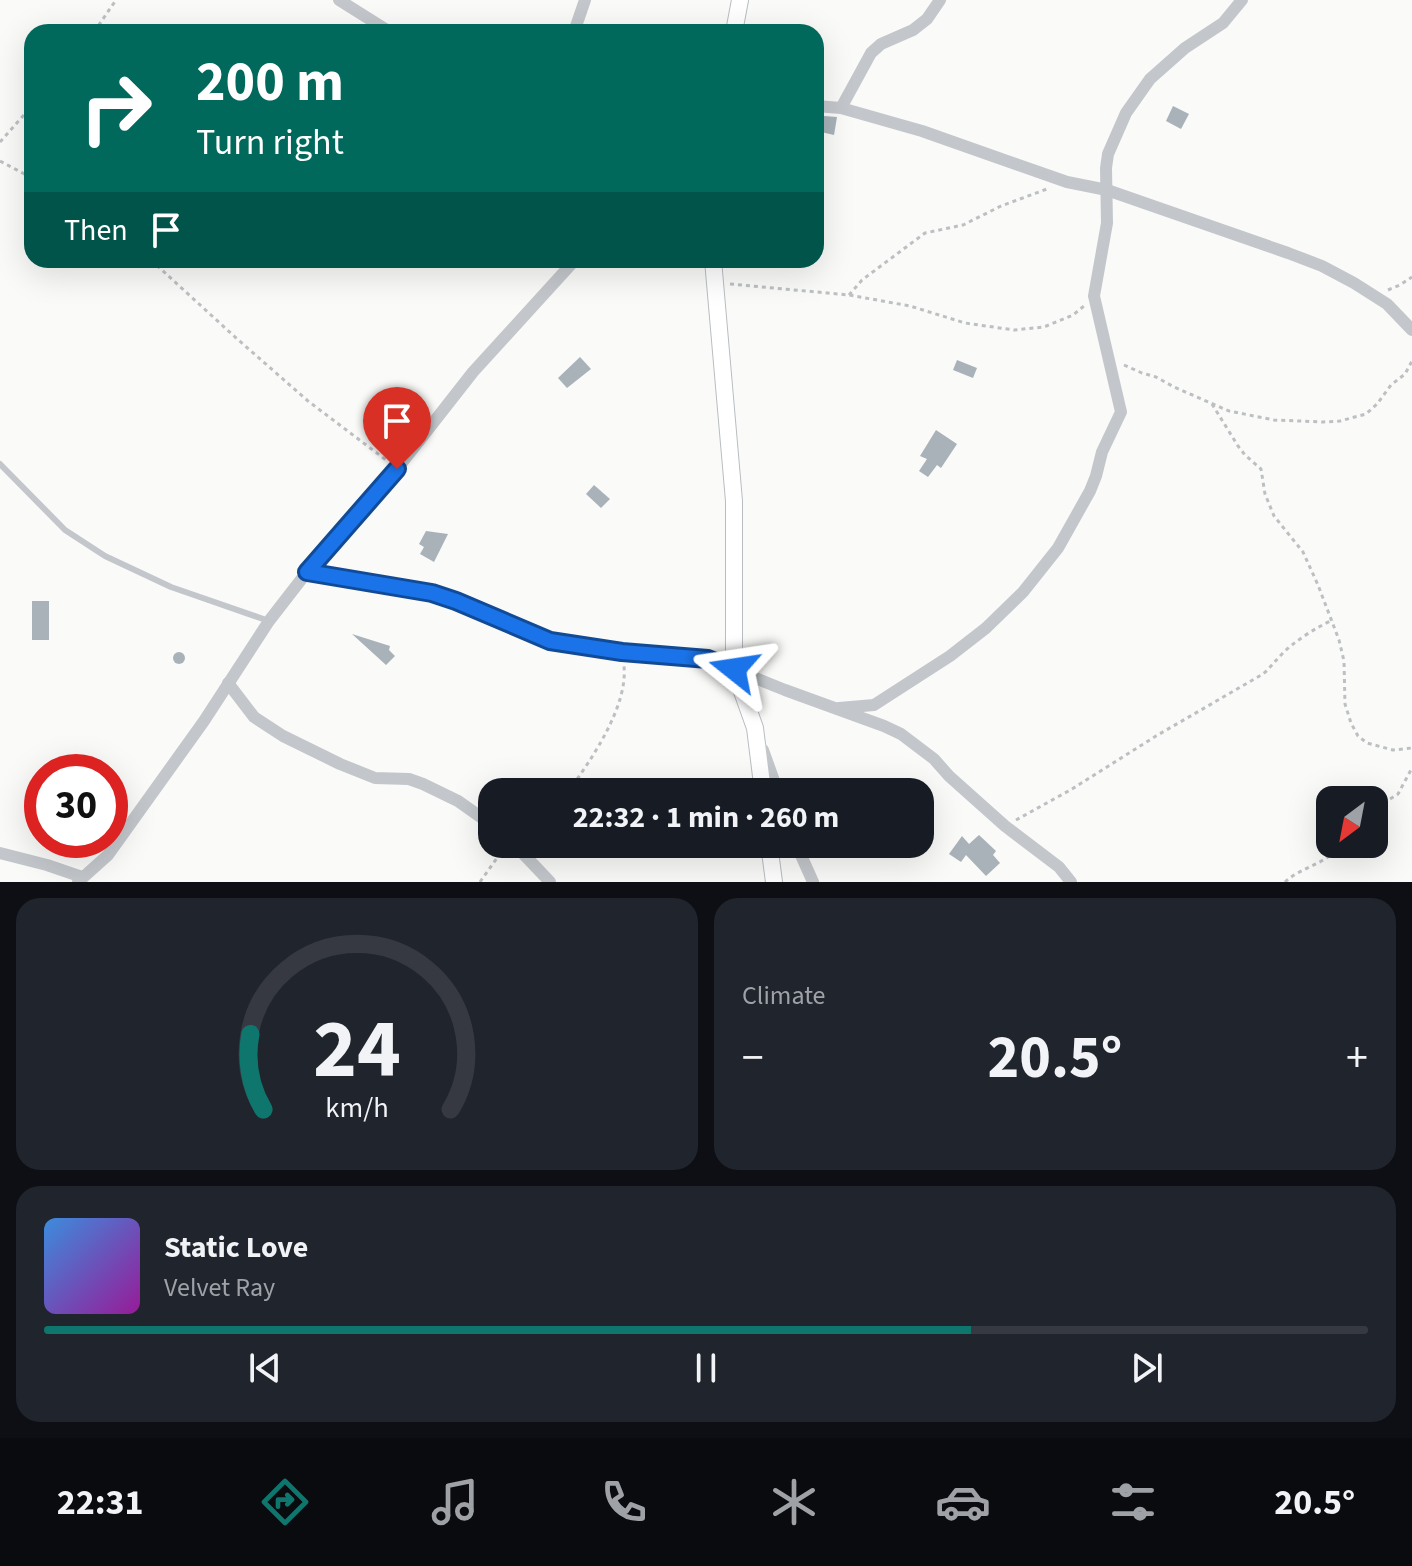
<!DOCTYPE html>
<html lang="en">
<head>
<meta charset="utf-8">
<style>
  :root { --surface:#171b24; --page:#20242c; --text:#f1f3f6; --muted:#9ea1a6; --line:#363941; --accent:#0f766e }
  body { margin:0; font-family:"Source Sans 3",sans-serif; background:var(--page); color:var(--text); height:100vh; display:flex; flex-direction:column; font-size:30px; white-space:nowrap }
  * { box-sizing:border-box; margin:0 }
  p { font-size:26px; color:var(--muted) }
  .icon { flex:none; width:44px; height:44px; fill:none; stroke:currentColor; stroke-width:2; stroke-linecap:round; stroke-linejoin:round }
  .map { position:relative; height:882px; overflow:hidden }
  .drawer { display:flex; flex-direction:column; gap:16px; padding:16px; background:#0d0f14; flex:1 }
  .drawer>* { flex:none }
  .hud { position:absolute; left:24px; top:24px; width:800px; height:244px; border-radius:24px; box-shadow:0 8px 32px #0002; background:#00695c; color:#fff; overflow:hidden }
  .needle { width:52px; rotate:212deg }
  .fabs { position:absolute; left:1316px; top:786px; display:grid; gap:16px }
  .fabs a { display:grid; place-items:center; width:72px; height:72px; border-radius:16px; background:var(--surface); box-shadow:0 8px 32px #0002; font-size:40px }
  .speed { position:absolute; left:24px; top:754px; display:flex; gap:16px; font-size:40px; font-weight:700; text-align:center }
  .speed>* { display:grid; place-content:center; width:104px; height:104px; border-radius:50%; background:var(--surface); box-shadow:0 8px 32px #0002; line-height:1 }
  .speed .limit { border:12px solid #d22; background:#fff; color:#111 }
  .pin { position:absolute; display:grid; place-items:center; width:68px; height:68px; color:#fff; margin:-82px -34px; border-radius:50% 50% 50% 0; rotate:-45deg; box-shadow:0 0 8px #0007 }
  .pin .icon { rotate:45deg }
  .me { position:absolute; width:88px; margin:-44px; rotate:285deg; stroke-linejoin:round; filter:drop-shadow(0 0 6px #0008) }
  .turn { display:flex; align-items:center; gap:28px; height:168px; padding:0 40px; font-size:36px }
  .turn .icon { width:104px; height:104px; stroke-width:2.5 }
  .turn b { display:block; font-size:56px; line-height:68px }
  .then { display:flex; align-items:center; height:76px; padding:0 40px; background:#0003; gap:16px; font-size:30px }
  .big { font-size:60px; font-weight:700; line-height:1.1 }
  .drawer .widget { flex:1; display:flex; flex-direction:column; justify-content:center; gap:12px; min-width:0; padding:0 28px; border-radius:24px; background:var(--page) }
  .drawer .dial { align-items:center; gap:0 }
  .dial svg { height:208px; overflow:visible; fill:none; stroke:var(--line); stroke-width:7; stroke-linecap:round; text-anchor:middle }
  .dial text { fill:var(--text); stroke:none }
  .song { display:flex; align-items:center; gap:24px }
  .cover { width:96px; height:96px; border-radius:12px; background:linear-gradient(135deg,hsl(210 70% 55%),hsl(300 70% 35%)) }
  .played { height:8px; border-radius:4px; background:linear-gradient(90deg,var(--accent) 70%,var(--line) 70%) }
  .keys { display:flex; justify-content:space-around; direction:ltr }
  .heat { display:flex; justify-content:space-between; align-items:center; font-size:44px; direction:ltr }
  .drawer .tiles { flex:1; display:grid; gap:16px; grid-template-columns:1fr 1fr }
  .widget:last-child { grid-column:span 2 }
  .trip { position:absolute; left:478px; top:778px; width:456px; height:80px; border-radius:24px; background:var(--surface); box-shadow:0 8px 32px #0002; font-weight:700; line-height:80px; text-align:center }
  .tabs { display:flex; height:128px; justify-content:space-around; align-items:center; background:#090b0e; color:var(--muted) }
  .tabs .icon { width:56px; height:56px }
  .tabs .active { color:var(--accent) }
  .tabs b { font-size:36px; color:var(--text) }
  .map>svg:first-child { display:block }
  .building { fill:#a9b2b9 }
  .lines { fill:none; stroke-linecap:round; stroke-linejoin:round }
  .secondary-casing { stroke:#b8bdc2; stroke-width:18 }
  .path { stroke:#bdc0c3; stroke-width:3; stroke-dasharray:4 4; stroke-linecap:butt }
  .lane { stroke:#c3c7cb; stroke-width:6 }
  .street { stroke:#c3c7cb; stroke-width:12 }
  .secondary { stroke:#fff; stroke-width:16 }
  .route-casing { stroke:#114b97; stroke-width:20 }
  .route { stroke:#1a73e8; stroke-width:14 }
</style>
</head>
<body>
<div class="map">
<svg width="1412" height="882" viewBox="0 0 1412 882">
  <rect width="100%" height="100%" fill="#fafaf8"/>
  <g class="building">
    <path d="M1173,106L1189,114L1181,129L1166,121Z"/>
    <path d="M824,116L837,117L834,135L821,132Z"/>
    <path d="M580,357L591,369L567,388L558,378Z"/>
    <path d="M957,360L977,368L973,378L953,370Z"/>
    <path d="M936,430L957,444L941,468L937,465L928,477L919,471L927,459L920,456Z"/>
    <path d="M594,485L610,499L601,508L586,494Z"/>
    <path d="M426,531L448,534L434,562L420,554L424,547L419,544Z"/>
    <rect x="32" y="601" width="17" height="39"/>
    <path d="M352,634L390,646L389,650L395,656L386,665Z"/>
    <circle cx="179" cy="658" r="6"/>
    <path d="M979,835L996,851L993,855L1000,863L986,876L966,855L961,862L949,854L962,836L969,844Z"/>
  </g>
  <g class="lines">
    <defs>
      <g id="secondary">
        <path d="M734,32L740,0"/>
        <path d="M713,260L734,501V669L755,728L763,792"/>
        <path d="M769,844L774,882"/>
      </g>
    </defs>
    <use href="#secondary" class="secondary-casing"/>
    <g class="path">
      <path d="M94,32L116,0"/>
      <path d="M0,142L32,106"/>
      <path d="M0,161L32,178"/>
      <path d="M151,260L235,337L308,401L386,460"/>
      <path d="M730,284L849,295L910,306L965,323L1014,330L1044,327L1073,315L1084,306"/>
      <path d="M1388,290L1400,285L1412,277"/>
      <path d="M849,295L862,280L925,233L963,225L1001,206L1047,189"/>
      <path d="M1124,365L1142,373L1156,377L1174,387L1229,411L1274,420L1323,422L1340,421L1366,414L1377,404L1391,385L1405,374L1412,361"/>
      <path d="M1212,404L1238,446L1245,455L1261,469L1265,494L1274,516L1303,552L1318,585L1339,640L1344,661L1345,704L1351,723L1358,736L1367,743L1393,750L1412,748"/>
      <path d="M568,792C591,760 628,707 624,666"/>
      <path d="M1374,816L1382,804L1398,794L1412,768"/>
      <path d="M1016,820L1072,789L1156,736L1263,674C1270,668 1275,661 1282,654C1292,643 1318,626 1333,620"/>
      <path d="M480,882L502,851"/>
      <path d="M1285,882C1302,866 1327,865 1340,844"/>
    </g>
    <path class="lane" d="M0,464L65,530L105,556L171,587L269,621"/>
    <g class="street">
      <path d="M339,0L390,32"/>
      <path d="M574,32L585,0"/>
      <path d="M816,106L841,108L922,131L1067,182L1107,190L1288,253L1322,266L1354,283L1387,304L1412,330"/>
      <path d="M841,108L871,53L881,44L913,30L927,19L940,0"/>
      <path d="M307,572L393,585L432,593L456,601L550,641L622,652L708,659L785,690L884,726L901,734L934,759L949,776L1005,826L1059,867L1071,882"/>
      <path d="M228,683L254,717L283,736L340,764L375,778L409,779L423,784L458,801L492,825"/>
      <path d="M839,708L874,705L950,656L986,628L1023,592L1058,548L1090,491L1096,476L1102,452L1121,412L1094,296L1107,223L1106,168L1108,154L1126,113L1150,79L1185,48L1223,23L1242,0"/>
      <path d="M763,750L778,792"/>
      <path d="M514,844L550,882"/>
      <path d="M796,844L813,882"/>
      <path d="M0,853L47,865L82,877"/>
      <path d="M78,882L108,855L204,721L269,621L307,572L397,469L473,372L575,260"/>
    </g>
    <use href="#secondary" class="secondary"/>
  </g>
  <g class="lines">
    <defs>
      <path id="route" d="M397,469L307,572L432,593L456,601L550,641L622,652L708,659L734,669"/>
    </defs>
    <use href="#route" class="route-casing"/>
    <use href="#route" class="route"/>
  </g>
</svg>
<div class="fabs">
<a><svg class="needle" viewBox="-14 -14 28 28"><path d="M0-13l5 13h-10z" fill="#e53935"/><path d="M0 13l5-13h-10z" fill="#9ea1a6"/></svg></a>
</div>
<div class="speed"><div class="limit">30</div></div>
<div class="pin" style="left:397px;top:469px;background:#d93025"><svg class="icon" aria-label="arrive" viewBox="0 0 24 24"><path d="M6 21V4h12l-3 4 3 4H6"/></svg></div>
<svg class="me" style="left:734px;top:669px" viewBox="-20 -20 40 40"><path d="M0-17L14 15 0 8-14 15z" fill="#1a73e8" stroke="#fff" stroke-width="4"/></svg>
<div class="trip">22:32 · 1 min · 260 m</div>
<div class="hud">
<div class="turn"><svg class="icon" aria-label="right" viewBox="0 0 24 24"><path d="M7 20v-9h11M14 6l5 5-5 5"/></svg><div><b>200 m</b>Turn right</div></div>
<div class="then">Then<svg class="icon" aria-label="arrive" viewBox="0 0 24 24"><path d="M6 21V4h12l-3 4 3 4H6"/></svg></div>
</div>
</div>
<section class="drawer">
<div class="tiles">
<div class="widget dial"><svg viewBox="0 0 100 80">
<path d="M14 69A42 42 0 1 1 86 69"/>
<path d="M14 69A42 42 0 0 1 9 40" stroke="#0f766e"/>
<text x="50" y="56" font-size="32" font-weight="700">24</text>
<text x="50" y="72" font-size="11">km/h</text>
</svg></div>
<div class="widget"><p>Climate</p>
<div class="heat"><a>−</a><b class="big">20.5°</b><a>+</a></div>
</div>
<div class="widget">
<div class="song"><i class="cover"></i><div><b>Static Love</b><p>Velvet Ray</p></div></div>
<div class="played"></div>
<div class="keys"><svg class="icon" aria-label="previous" viewBox="0 0 24 24"><path d="M18 5L8 12l10 7zM5 5v14"/></svg><svg class="icon" aria-label="pause" viewBox="0 0 24 24"><path d="M8 5v14M16 5v14"/></svg><svg class="icon" aria-label="next" viewBox="0 0 24 24"><path d="M6 5l10 7-10 7zM19 5v14"/></svg></div>
</div>
</div>
</section>
<nav class="tabs">
<b>22:31</b>
<svg class="icon active" aria-label="directions" viewBox="0 0 24 24"><path d="M12 3l9 9-9 9-9-9zM9 14v-3h6M13 9l2 2-2 2"/></svg>
<svg class="icon" aria-label="music" viewBox="0 0 24 24"><path d="M9 18V5l10-2v13"/><circle cx="6" cy="18" r="3"/><circle cx="16" cy="16" r="3"/></svg>
<svg class="icon" aria-label="phone" viewBox="0 0 24 24"><path d="M5 4h4l2 5-3 2q2 4 5 5l2-3 5 2v4C11 20 4 13 5 4z"/></svg>
<svg class="icon" aria-label="climate" viewBox="0 0 24 24"><path d="M12 3v18M4 7l16 10M4 17L20 7"/></svg>
<svg class="icon" aria-label="car" viewBox="0 0 24 24"><path d="M5 17H2v-5l4-1 3-4h7l3 4 3 1v5h-3M9 17h6M6 11h13"/><circle cx="7" cy="17" r="2"/><circle cx="17" cy="17" r="2"/></svg>
<svg class="icon" aria-label="filters" viewBox="0 0 24 24"><path d="M4 7h16M4 17h16"/><circle cx="9" cy="7" r="2"/><circle cx="15" cy="17" r="2"/></svg>
<b>20.5°</b>
</nav>
</body>
</html>
